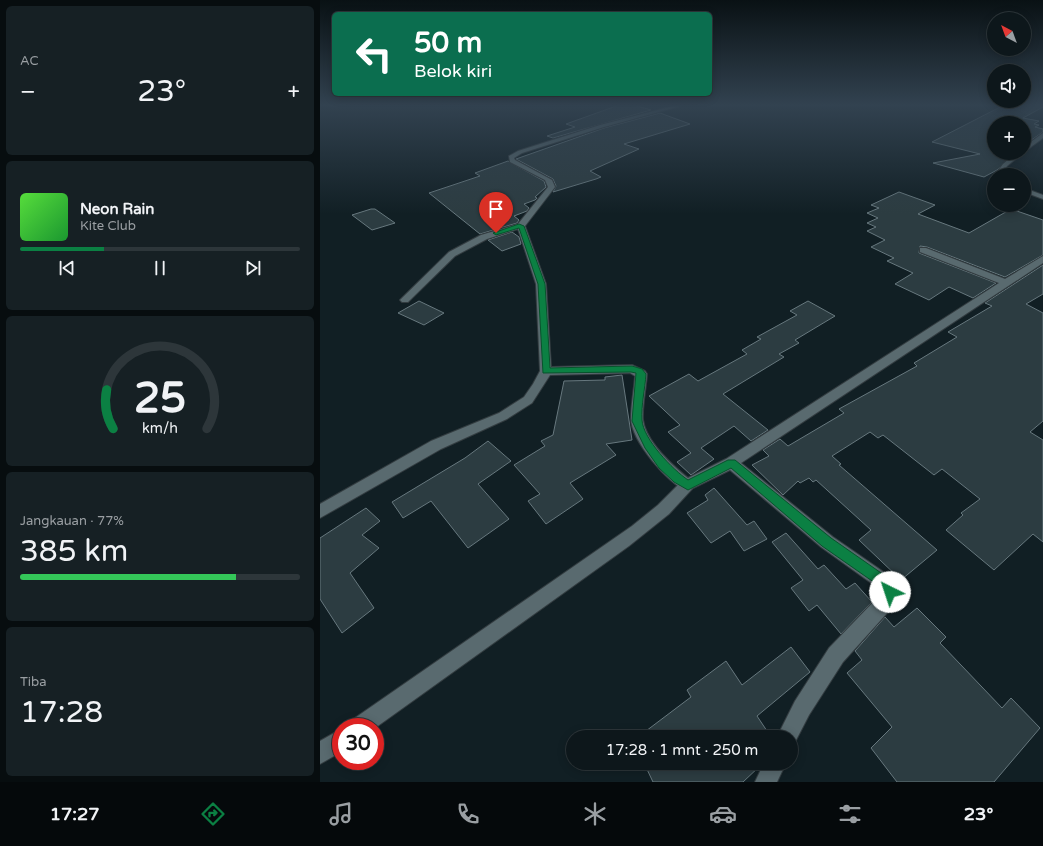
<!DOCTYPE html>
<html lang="id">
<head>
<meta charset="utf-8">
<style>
  :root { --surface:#0d171b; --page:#162024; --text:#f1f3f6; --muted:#9a9fa3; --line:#2d363a; --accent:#0b8043 }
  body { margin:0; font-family:"Varela Round",sans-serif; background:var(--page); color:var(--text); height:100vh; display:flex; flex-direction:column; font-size:15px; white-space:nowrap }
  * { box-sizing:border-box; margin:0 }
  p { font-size:13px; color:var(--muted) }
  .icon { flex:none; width:22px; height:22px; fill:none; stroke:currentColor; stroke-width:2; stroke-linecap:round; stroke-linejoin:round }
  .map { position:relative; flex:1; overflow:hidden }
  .side { display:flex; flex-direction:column; gap:6px; padding:6px; background:#070d0f; width:320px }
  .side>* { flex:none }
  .hud { position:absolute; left:12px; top:12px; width:380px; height:84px; border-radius:6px; box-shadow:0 2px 10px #0003,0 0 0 1px var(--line); background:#0b6e4f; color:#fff; overflow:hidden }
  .needle { width:26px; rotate:319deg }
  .tools { position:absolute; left:667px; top:12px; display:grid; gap:8px }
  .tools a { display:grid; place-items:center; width:44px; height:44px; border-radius:50%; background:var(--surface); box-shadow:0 2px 10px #0003,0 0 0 1px var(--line); font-size:20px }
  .speed { position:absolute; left:12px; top:718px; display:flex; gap:8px; font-size:20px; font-weight:700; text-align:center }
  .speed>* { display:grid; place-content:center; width:52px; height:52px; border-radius:50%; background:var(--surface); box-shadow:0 2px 10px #0003,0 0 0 1px var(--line); line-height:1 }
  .speed .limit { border:6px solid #d22; background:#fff; color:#111 }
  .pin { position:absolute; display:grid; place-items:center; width:34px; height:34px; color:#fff; margin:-41px -17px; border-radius:50% 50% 50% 0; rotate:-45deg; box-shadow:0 0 4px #0007 }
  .pin .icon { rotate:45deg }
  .me { position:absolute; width:44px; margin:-22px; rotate:319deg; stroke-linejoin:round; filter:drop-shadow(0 0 3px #0008) }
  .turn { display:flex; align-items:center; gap:14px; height:84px; padding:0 16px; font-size:18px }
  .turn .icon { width:52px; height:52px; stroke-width:2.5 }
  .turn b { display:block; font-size:28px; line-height:34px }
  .big { font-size:30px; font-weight:600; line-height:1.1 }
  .side .card { flex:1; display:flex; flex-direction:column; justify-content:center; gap:6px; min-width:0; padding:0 14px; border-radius:6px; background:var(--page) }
  .side .dial { align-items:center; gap:0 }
  .dial svg { height:104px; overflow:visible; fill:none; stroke:var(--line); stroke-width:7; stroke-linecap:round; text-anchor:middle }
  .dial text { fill:var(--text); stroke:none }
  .song { display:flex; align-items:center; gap:12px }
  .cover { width:48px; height:48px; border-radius:6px; background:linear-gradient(135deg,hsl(110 70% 55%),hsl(130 70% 35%)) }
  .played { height:4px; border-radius:2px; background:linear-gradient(90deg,var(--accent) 30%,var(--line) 30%) }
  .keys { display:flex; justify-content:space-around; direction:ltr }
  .heat { display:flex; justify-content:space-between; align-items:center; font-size:22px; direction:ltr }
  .charge { height:6px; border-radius:3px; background:linear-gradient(90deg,#34c759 77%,var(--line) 0) }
  .trip { position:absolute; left:246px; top:730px; width:232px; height:40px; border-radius:20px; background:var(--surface); box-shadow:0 2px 10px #0003,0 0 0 1px var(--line); font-weight:600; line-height:40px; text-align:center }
  .dock { display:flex; height:64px; justify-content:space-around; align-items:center; background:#05090b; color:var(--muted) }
  .dock .icon { width:28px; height:28px }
  .dock .on { color:var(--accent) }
  .dock b { font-size:18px; color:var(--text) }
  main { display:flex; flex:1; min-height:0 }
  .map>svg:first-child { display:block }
  .building { fill:#2c3c41; stroke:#67787e }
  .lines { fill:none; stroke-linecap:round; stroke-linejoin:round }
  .service-casing { stroke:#333c40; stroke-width:2 }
  .minor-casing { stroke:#333c40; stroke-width:2 }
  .service { fill:#596a6f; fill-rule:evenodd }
  .minor { fill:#596a6f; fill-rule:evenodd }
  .route { fill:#0b8043; stroke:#07532c }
</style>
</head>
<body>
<main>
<section class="side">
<div class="card"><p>AC</p>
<div class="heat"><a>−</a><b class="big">23°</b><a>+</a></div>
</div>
<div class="card">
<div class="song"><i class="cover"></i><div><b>Neon Rain</b><p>Kite Club</p></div></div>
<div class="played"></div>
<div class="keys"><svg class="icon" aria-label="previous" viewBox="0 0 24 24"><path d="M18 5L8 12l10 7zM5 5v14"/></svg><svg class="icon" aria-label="pause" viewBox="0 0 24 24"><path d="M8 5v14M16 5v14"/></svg><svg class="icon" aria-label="next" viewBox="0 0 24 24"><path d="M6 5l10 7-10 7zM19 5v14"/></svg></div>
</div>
<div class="card dial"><svg viewBox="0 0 100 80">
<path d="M14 69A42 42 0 1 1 86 69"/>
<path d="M14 69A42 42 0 0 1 9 39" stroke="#0b8043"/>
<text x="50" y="56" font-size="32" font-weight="700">25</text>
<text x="50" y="72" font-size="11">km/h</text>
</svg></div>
<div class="card"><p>Jangkauan · 77%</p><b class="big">385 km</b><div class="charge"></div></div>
<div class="card"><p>Tiba</p><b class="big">17:28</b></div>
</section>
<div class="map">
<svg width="723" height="782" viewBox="0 0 723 782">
  <rect width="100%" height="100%" fill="#111f24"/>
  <g class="building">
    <path d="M299,105H314L331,110L233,138L227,136L255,127L246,124Z"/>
    <path d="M684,105H723V107L703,118L719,121L714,124L719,125L715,127L723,129V132L704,145V123H674V153H694L677,170L664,177L613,163L660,154L612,142Z"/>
    <path d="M340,113L370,124L304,144L319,149L270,171L281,177L276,179L233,192L236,186L233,179L196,159L284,128Z"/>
    <path d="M188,161L224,181L226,187L215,197L217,198L215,200L204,204L209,208L207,211L194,216L199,220L197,223L160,234L109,193L160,176L155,173Z"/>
    <path d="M579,192L615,205L598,214L649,233L691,209L723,220V255L685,277L607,247L600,246L599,253L676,283L653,298L629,287L609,300L575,284L593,273L567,261L574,258L551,247L565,240L547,231L556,227L547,223L558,218L547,213L559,208L551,205Z"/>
    <path d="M51,209H55L75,223L52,230L32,215Z"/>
    <path d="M192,232L199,237L201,244L182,251L168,240Z"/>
    <path d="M723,265V294L706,304L723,313V421L710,432L723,440V542L713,534L674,570L626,530L643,515L641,513L660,499L622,469L614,475L563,435L558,438L550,432L512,456L521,464L519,465L617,550L581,580L539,540L551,530L496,480L493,482L489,478L480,483L478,481L463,495L432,465L449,456L443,450L460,439L468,446L524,413L519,409L597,366L594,363L637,337L628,332L672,306L665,303Z"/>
    <path d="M99,301L124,313L104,325L78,313Z"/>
    <path d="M488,301L515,316L475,340L479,343L459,354L464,357L403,394L448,430L431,441L414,426L381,448L394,459L371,475L357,462L371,453L348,432L360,425L329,396L369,374L378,381L427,354L422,350L441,339L437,337L477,315L470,311Z"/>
    <path d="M302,375L312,440L286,444L296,455L250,483L263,499L226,524L208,501L220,494L194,465L225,446L221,441L233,435L244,381L285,380V377Z"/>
    <path d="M168,441L191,461L158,484L189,519L148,548L111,501L83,518L72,502L145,458Z"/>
    <path d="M394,488L427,525L434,521L447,539L424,551L410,531L391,543L367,513L388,500L385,495Z"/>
    <path d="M46,508L60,521L42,535L59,548L30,573L54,608L22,633L0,599V538Z"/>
    <path d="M466,533L498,569L504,565L526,589L535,583L552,602L521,634L497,605L489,611L471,588L483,580L452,542Z"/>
    <path d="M597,608L626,637L620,643L682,708L691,698L720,728L674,782H577L551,748L572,727L527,673L542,660L535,651L565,617L574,627Z"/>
    <path d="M471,647L490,672L437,716L451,737H318L371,697L367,690L406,661L422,685Z"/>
    <path d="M324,763H440L441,765L423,782H333Z"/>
  </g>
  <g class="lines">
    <defs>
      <g id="service">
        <path d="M367,479L372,481L374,485L372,489L349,514L309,546L55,728L29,727L32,720L312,526L338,505L362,481Z"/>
        <path d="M21,729V752L0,764V741Z"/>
      </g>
      <g id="minor">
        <path d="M357,105H364L284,127L202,153L194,158L195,160L232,180L235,187L205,226L226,284L231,367L312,365L325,371L327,374C326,389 322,406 323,420C326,442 352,465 368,478L406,459L679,283L600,252V248H606L685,279L723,256V263L421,463L513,537L568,575L575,583L580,596L577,602L523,662L489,715L474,744L471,746V737H457L475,701L509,648L562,593L554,585L501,547L410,470L367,491C348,484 311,440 311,419C311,405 314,390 315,376L310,373L230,375L212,403L187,419L121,449L0,518V504L111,441L179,413L204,397L213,384L220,371L216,284L198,229L167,239L135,256L88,302H82L80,300L129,252L161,235L198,224L228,187L225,180L190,162L189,156L198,151L280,125Z"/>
        <path d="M723,133V138L704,152V147Z"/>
        <path d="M696,153H703L687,166L681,175H675L683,164Z"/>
        <path d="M704,188L723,195V199L704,192Z"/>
        <path d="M444,763H466L457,782H435Z"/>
      </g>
    </defs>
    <use href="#service" class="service-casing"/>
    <use href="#minor" class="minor-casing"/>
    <use href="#service" class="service"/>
    <use href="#minor" class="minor"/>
  </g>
  <linearGradient id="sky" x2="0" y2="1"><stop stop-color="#091114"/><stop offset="0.49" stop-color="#324250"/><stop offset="1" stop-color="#324250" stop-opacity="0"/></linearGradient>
  <rect width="723" height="214" fill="url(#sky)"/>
  <path class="route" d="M199,224L204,226L225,284L230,368L312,366L322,369L326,374C325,389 321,405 322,420C323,439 353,470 368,480L408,460H415L511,538L564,575L571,581L577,592L575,597L570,599L566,597L563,590L555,583L502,546L411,468L368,490L354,482L339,468L325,448L312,421L316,373L311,372L223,373L218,284L199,228L176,235L173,233Z"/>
</svg>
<div class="tools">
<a><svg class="needle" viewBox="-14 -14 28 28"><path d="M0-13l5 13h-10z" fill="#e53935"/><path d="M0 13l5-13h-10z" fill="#9a9fa3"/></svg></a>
<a><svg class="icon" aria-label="sound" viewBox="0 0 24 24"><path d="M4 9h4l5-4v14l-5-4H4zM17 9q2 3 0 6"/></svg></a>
<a>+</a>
<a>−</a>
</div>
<div class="speed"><div class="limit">30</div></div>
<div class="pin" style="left:176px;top:233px;background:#d93025"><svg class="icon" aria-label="arrive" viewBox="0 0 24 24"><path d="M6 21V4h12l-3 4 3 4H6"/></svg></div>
<svg class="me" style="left:570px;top:592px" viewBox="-20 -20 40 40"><circle r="19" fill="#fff"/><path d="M0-13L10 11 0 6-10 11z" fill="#0b8043"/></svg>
<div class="trip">17:28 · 1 mnt · 250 m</div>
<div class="hud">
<div class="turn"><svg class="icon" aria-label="left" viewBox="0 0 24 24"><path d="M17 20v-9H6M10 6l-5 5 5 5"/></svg><div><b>50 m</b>Belok kiri</div></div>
</div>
</div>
</main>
<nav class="dock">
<b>17:27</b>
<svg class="icon on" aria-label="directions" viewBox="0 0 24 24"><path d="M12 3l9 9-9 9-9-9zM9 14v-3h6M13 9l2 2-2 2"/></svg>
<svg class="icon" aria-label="music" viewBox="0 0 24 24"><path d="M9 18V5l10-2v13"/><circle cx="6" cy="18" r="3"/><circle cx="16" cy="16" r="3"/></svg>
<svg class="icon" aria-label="phone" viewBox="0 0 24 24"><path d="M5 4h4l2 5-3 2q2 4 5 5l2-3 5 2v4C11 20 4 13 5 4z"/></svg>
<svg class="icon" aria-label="climate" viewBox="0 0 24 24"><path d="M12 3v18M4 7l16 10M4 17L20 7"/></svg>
<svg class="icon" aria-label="car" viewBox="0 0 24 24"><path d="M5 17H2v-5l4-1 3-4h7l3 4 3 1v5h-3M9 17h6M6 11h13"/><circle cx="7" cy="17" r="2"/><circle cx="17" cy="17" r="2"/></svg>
<svg class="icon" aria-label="filters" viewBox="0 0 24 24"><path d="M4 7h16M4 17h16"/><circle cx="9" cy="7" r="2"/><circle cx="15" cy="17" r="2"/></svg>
<b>23°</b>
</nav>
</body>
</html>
